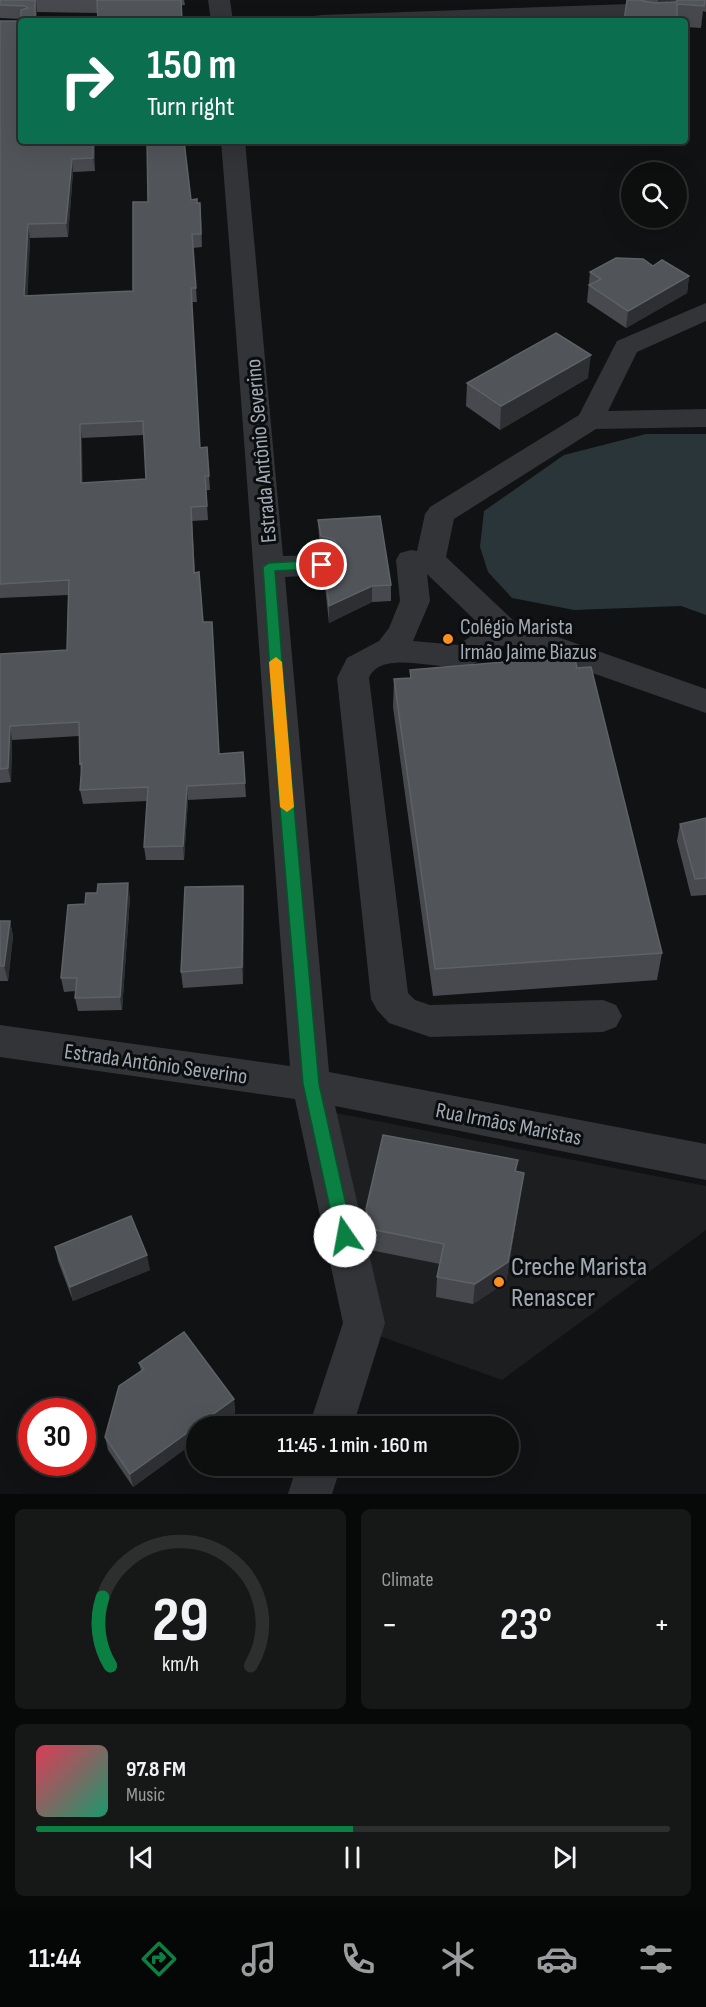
<!DOCTYPE html>
<html lang="en">
<head>
<meta charset="utf-8">
<style>
  :root { --surface:#0d0e0e; --page:#161717; --text:#f1f3f6; --muted:#9a9c9e; --line:#2d2e2e; --accent:#0b8043 }
  body { margin:0; font-family:"Sofia Sans Condensed",sans-serif; background:var(--page); color:var(--text); height:100vh; display:flex; flex-direction:column; font-size:22px; white-space:nowrap }
  * { box-sizing:border-box; margin:0 }
  p { font-size:20px; color:var(--muted) }
  .icon { flex:none; width:33px; height:33px; fill:none; stroke:currentColor; stroke-width:2; stroke-linecap:round; stroke-linejoin:round }
  .map { position:relative; height:1494px; overflow:hidden }
  .panel { display:flex; flex-direction:column; gap:15px; padding:15px; background:#070808; flex:1 }
  .panel>* { flex:none }
  .banner { position:absolute; left:18px; top:18px; width:670px; height:126px; border-radius:6px; box-shadow:0 6px 24px #0002,0 0 0 2px var(--line); background:#0b6e4f; color:#fff; overflow:hidden }
  .buttons { position:absolute; left:621px; top:162px; display:grid; gap:12px }
  .buttons a { display:grid; place-items:center; width:66px; height:66px; border-radius:50%; background:var(--surface); box-shadow:0 6px 24px #0002,0 0 0 2px var(--line); font-size:30px }
  .speed { position:absolute; left:18px; top:1398px; display:flex; gap:12px; font-size:30px; font-weight:700; text-align:center }
  .speed>* { display:grid; place-content:center; width:78px; height:78px; border-radius:50%; background:var(--surface); box-shadow:0 6px 24px #0002,0 0 0 2px var(--line); line-height:1 }
  .speed .limit { border:9px solid #d22; background:#fff; color:#111 }
  .pin { position:absolute; display:grid; place-items:center; width:51px; height:51px; color:#fff; margin:-26px; border:3px solid #fff; border-radius:50%; box-shadow:0 2px 6px #0007 }
  .me { position:absolute; width:66px; margin:-33px; rotate:348deg; stroke-linejoin:round; filter:drop-shadow(0 0 4px #0008) }
  .turn { display:flex; align-items:center; gap:21px; height:126px; padding:0 30px; font-size:27px }
  .turn .icon { width:78px; height:78px; stroke-width:2.5 }
  .turn b { display:block; font-size:42px; line-height:51px }
  .big { font-size:45px; font-weight:600; line-height:1.1 }
  .panel .card { flex:1; display:flex; flex-direction:column; justify-content:center; gap:9px; min-width:0; padding:0 21px; border-radius:9px; background:var(--page) }
  .panel .dial { align-items:center; gap:0 }
  .dial svg { height:156px; overflow:visible; fill:none; stroke:var(--line); stroke-width:7; stroke-linecap:round; text-anchor:middle }
  .dial text { fill:var(--text); stroke:none }
  .song { display:flex; align-items:center; gap:18px }
  .cover { width:72px; height:72px; border-radius:9px; background:linear-gradient(135deg,hsl(350 70% 55%),hsl(160 70% 35%)) }
  .played { height:6px; border-radius:3px; background:linear-gradient(90deg,var(--accent) 50%,var(--line) 50%) }
  .keys { display:flex; justify-content:space-around; direction:ltr }
  .heat { display:flex; justify-content:space-between; align-items:center; font-size:33px; direction:ltr }
  .panel .tiles { flex:1; display:grid; gap:15px; grid-template-columns:1fr 1fr }
  .card:last-child { grid-column:span 2 }
  .trip { position:absolute; left:186px; top:1416px; width:333px; height:60px; border-radius:30px; background:var(--surface); box-shadow:0 6px 24px #0002,0 0 0 2px var(--line); font-weight:600; line-height:60px; text-align:center }
  .menu { display:flex; height:96px; justify-content:space-around; align-items:center; background:#050606; color:var(--muted) }
  .menu .icon { width:42px; height:42px }
  .menu .selected { color:var(--accent) }
  .menu b { font-size:27px; color:var(--text) }
  .map>svg:first-child { display:block }
  .built { fill:#1d1e20 }
  .water { fill:#293539 }
  .lines { fill:none; stroke-linecap:round; stroke-linejoin:round }
  .minor { fill:#323438; fill-rule:evenodd }
  .wall { fill:#47494e; fill-rule:evenodd }
  .shaded-wall { fill:#2d2f32 }
  .building { fill:#515459; stroke:#5d6267; stroke-width:1.5; fill-rule:evenodd }
  .route { fill:#0b8043; stroke:#07532c; stroke-width:1.5 }
  .slow { fill:#f59e0b }
  .poi-dot { fill:#fa9022; stroke:#0c0d0e; stroke-width:2 }
  .labels { text-anchor:middle; stroke-width:6; stroke-linejoin:round; paint-order:stroke }
  .street-label { font-size:22px; fill:#a2abb5; stroke:#0c0d0e }
  .poi-label { font-size:22px; fill:#a2abb5; stroke:#0c0d0e; text-anchor:start }
  .near-poi-label { font-size:27px; fill:#a2abb5; stroke:#0c0d0e; text-anchor:start }
</style>
</head>
<body>
<div class="map">
<svg width="706" height="1494" viewBox="0 0 706 1494">
  <rect width="100%" height="100%" fill="#111213"/>
  <path class="built" d="M326,1111L706,1186V1230L502,1380L374,1334Z"/>
  <path class="water" d="M646,434H706V615L681,606L574,610L512,598L488,572L480,547L484,511L564,455Z"/>
  <g class="lines">
    <g class="minor">
      <path d="M208,0H230L233,21H211Z"/>
      <path d="M669,0H691L694,8C681,27 644,24 625,17L501,21H311L314,16L322,15L629,4L657,11L672,6Z"/>
      <path d="M221,141H245L283,556L322,555L333,558L337,565L333,572L322,575L285,577L329,1072L706,1144V1180L335,1106L385,1323L353,1426H309L343,1323L295,1099L0,1057V1025L290,1066C266,757 246,449 221,141Z"/>
      <path d="M706,303V321L637,352L608,411L706,409V427L596,429L454,519L446,557L515,622L706,689V713L507,643C495,651 481,663 466,666C441,672 381,648 369,678L408,993L415,1000L430,1005L603,1000L616,1005L622,1016L616,1027L603,1032L430,1037L389,1023L377,1010L371,999L337,678L347,658L379,641L389,628L400,601L396,560L400,553L411,550L417,551L425,514L430,507L579,415L617,341ZM427,574L483,628L458,645L413,641L430,601Z"/>
      <path d="M297,1466H341L332,1494H288Z"/>
    </g>
  </g>
  <g class="wall">
    <path d="M0,0H184L185,5L97,13L37,12L21,141H103H95V171L73,172L68,237L30,238L27,296L133,291L148,202L147,141H191V145H184L191,200L197,203L201,216L202,247L193,248L197,302H192L200,448L207,447L210,490H206L208,520L192,521L195,573L203,622L219,754L243,752L246,797L188,800L184,860H146L144,847L147,801L83,804L80,790L81,774L80,764L79,736L12,740L11,782L0,783V654L67,650L68,595L0,598V21H21V19L0,18ZM144,435L146,479L82,483V438Z"/>
    <path d="M627,0H669V2H675L679,0H706V12L703,11L701,28L686,27V21H624Z"/>
    <path d="M653,266L689,276L687,293L626,328L587,302L590,272Z"/>
    <path d="M588,378L500,430L466,406L467,383Z"/>
    <path d="M318,520L391,585V601L372,602L329,623L324,577V560L334,557L321,553L319,536Z"/>
    <path d="M410,670L662,953L657,980L433,996L393,707L394,679L410,678Z"/>
    <path d="M706,818V895L691,896L677,841L680,824Z"/>
    <path d="M243,886L244,902L243,984L183,988L181,972Z"/>
    <path d="M130,897L122,1010L78,1011L75,998L76,991L64,992L61,978L85,904Z"/>
    <path d="M0,921H10L13,936L8,981H0Z"/>
    <path d="M518,1160L516,1171L524,1173L506,1282L473,1304L436,1297L437,1277L440,1264L370,1250L366,1230V1209Z"/>
    <path d="M55,1247L150,1270L73,1301L58,1261Z"/>
    <path d="M139,1363L234,1399L235,1413L217,1426H196V1441L133,1487L108,1450L105,1437L141,1371Z"/>
  </g>
  <g class="shaded-wall">
    <path d="M36,0L37,12V21H35Z"/>
    <path d="M658,0H669V5L657,9Z"/>
    <path d="M93,141H95V171L93,158Z"/>
    <path d="M72,159L73,172L68,237L66,223Z"/>
    <path d="M28,224L30,238L27,310L24,296Z"/>
    <path d="M689,276L687,293L626,328L628,311Z"/>
    <path d="M591,355L588,378L500,430L501,406Z"/>
    <path d="M80,424L82,438L83,498L81,483Z"/>
    <path d="M372,586V602L329,623V606Z"/>
    <path d="M10,726L12,740L11,782L8,768Z"/>
    <path d="M187,786L188,800L184,860L183,846Z"/>
    <path d="M128,883L130,897L122,1010L120,997Z"/>
    <path d="M243,886L244,902L243,984L242,967Z"/>
    <path d="M10,921L13,936L8,981L4,966Z"/>
    <path d="M524,1173L506,1282L473,1304L475,1284Z"/>
    <path d="M147,1255L150,1270L73,1301L70,1287Z"/>
    <path d="M234,1399L235,1413L217,1426H196V1441L133,1487L130,1474Z"/>
  </g>
  <g class="building">
    <path d="M0,0H35V21H21V141H93V158L72,159L66,223L28,224L24,296L133,291V202H148L147,141H184L191,200L197,199V203H200L201,234H192L196,288H191L200,448L207,447L209,476H205L207,506L191,507L194,573L199,572L203,622H212L219,754L243,752L245,783L187,786L183,846L144,847L148,787L80,790L82,763L80,764L79,722L10,726L8,768L0,769V654L67,650L69,580L0,584V21H21V10L28,8L25,6L0,5ZM143,421L146,479L81,483L80,424Z"/>
    <path d="M97,0H181L182,21H98Z"/>
    <path d="M627,0H639L654,3L675,2L679,0H705L704,6L677,4V21H624Z"/>
    <path d="M616,258L643,259L653,266L662,260L689,276L628,311L589,285L601,279L590,272Z"/>
    <path d="M556,333L591,355L501,406L467,383Z"/>
    <path d="M380,516L391,585L372,586L329,606L324,560L335,557L339,547L333,539L321,536L318,520Z"/>
    <path d="M575,659L577,668L591,667L662,953L435,969L394,679L411,678L410,670L504,662Z"/>
    <path d="M706,818V878L695,879L680,824Z"/>
    <path d="M128,883L120,997L75,998L77,978H61L68,905L85,904L86,893H97L98,884Z"/>
    <path d="M243,886L242,967L181,972L185,887Z"/>
    <path d="M0,921H10L4,966H0Z"/>
    <path d="M383,1135L518,1160L515,1171L524,1173L508,1262L475,1284L437,1277L444,1244L371,1229L366,1209Z"/>
    <path d="M131,1216L147,1255L70,1287L55,1247Z"/>
    <path d="M184,1332L234,1399L130,1474L105,1437L119,1386L144,1369L139,1363Z"/>
  </g>
  <path class="route" d="M322,560L329,565L327,568L275,571L290,761L319,1084L353,1236L351,1241L345,1244L339,1241L336,1236L303,1084L276,761L263,567L269,563Z"/>
  <path class="slow" d="M276,657L282,662L294,807L287,812L280,807L269,662Z"/>
  <g class="poi-dot">
    <circle cx="448" cy="639" r="6"/>
    <circle cx="499" cy="1282" r="6"/>
  </g>
  <g class="labels">
    <g class="street-label">
      <text transform="translate(260 451) rotate(-95)" y="8">Estrada Antônio Severino</text>
      <text transform="translate(156 1063) rotate(8)" y="8">Estrada Antônio Severino</text>
      <text transform="translate(509 1123) rotate(11)" y="8">Rua Irmãos Maristas</text>
    </g>
    <g class="poi-label">
      <text x="460" y="634">Colégio Marista<tspan x="460" dy="25">Irmão Jaime Biazus</tspan></text>
    </g>
    <g class="near-poi-label">
      <text x="511" y="1275">Creche Marista<tspan x="511" dy="31">Renascer</tspan></text>
    </g>
  </g>
</svg>
<div class="buttons">
<a><svg class="icon" aria-label="search" viewBox="0 0 24 24"><circle cx="10" cy="10" r="6"/><path d="M15 15l6 6"/></svg></a>
</div>
<div class="speed"><div class="limit">30</div></div>
<div class="pin" style="left:322px;top:565px;background:#d93025"><svg class="icon" aria-label="arrive" viewBox="0 0 24 24"><path d="M6 21V4h12l-3 4 3 4H6"/></svg></div>
<svg class="me" style="left:345px;top:1236px" viewBox="-20 -20 40 40"><circle r="19" fill="#fff"/><path d="M0-13L10 11 0 6-10 11z" fill="#0b8043"/></svg>
<div class="trip">11:45 · 1 min · 160 m</div>
<div class="banner">
<div class="turn"><svg class="icon" aria-label="right" viewBox="0 0 24 24"><path d="M7 20v-9h11M14 6l5 5-5 5"/></svg><div><b>150 m</b>Turn right</div></div>
</div>
</div>
<section class="panel">
<div class="tiles">
<div class="card dial"><svg viewBox="0 0 100 80">
<path d="M14 69A42 42 0 1 1 86 69"/>
<path d="M14 69A42 42 0 0 1 10 34" stroke="#0b8043"/>
<text x="50" y="56" font-size="32" font-weight="700">29</text>
<text x="50" y="72" font-size="11">km/h</text>
</svg></div>
<div class="card"><p>Climate</p>
<div class="heat"><a>−</a><b class="big">23°</b><a>+</a></div>
</div>
<div class="card">
<div class="song"><i class="cover"></i><div><b>97.8 FM</b><p>Music</p></div></div>
<div class="played"></div>
<div class="keys"><svg class="icon" aria-label="previous" viewBox="0 0 24 24"><path d="M18 5L8 12l10 7zM5 5v14"/></svg><svg class="icon" aria-label="pause" viewBox="0 0 24 24"><path d="M8 5v14M16 5v14"/></svg><svg class="icon" aria-label="next" viewBox="0 0 24 24"><path d="M6 5l10 7-10 7zM19 5v14"/></svg></div>
</div>
</div>
</section>
<nav class="menu">
<b>11:44</b>
<svg class="icon selected" aria-label="directions" viewBox="0 0 24 24"><path d="M12 3l9 9-9 9-9-9zM9 14v-3h6M13 9l2 2-2 2"/></svg>
<svg class="icon" aria-label="music" viewBox="0 0 24 24"><path d="M9 18V5l10-2v13"/><circle cx="6" cy="18" r="3"/><circle cx="16" cy="16" r="3"/></svg>
<svg class="icon" aria-label="phone" viewBox="0 0 24 24"><path d="M5 4h4l2 5-3 2q2 4 5 5l2-3 5 2v4C11 20 4 13 5 4z"/></svg>
<svg class="icon" aria-label="climate" viewBox="0 0 24 24"><path d="M12 3v18M4 7l16 10M4 17L20 7"/></svg>
<svg class="icon" aria-label="car" viewBox="0 0 24 24"><path d="M5 17H2v-5l4-1 3-4h7l3 4 3 1v5h-3M9 17h6M6 11h13"/><circle cx="7" cy="17" r="2"/><circle cx="17" cy="17" r="2"/></svg>
<svg class="icon" aria-label="filters" viewBox="0 0 24 24"><path d="M4 7h16M4 17h16"/><circle cx="9" cy="7" r="2"/><circle cx="15" cy="17" r="2"/></svg>
</nav>
</body>
</html>
